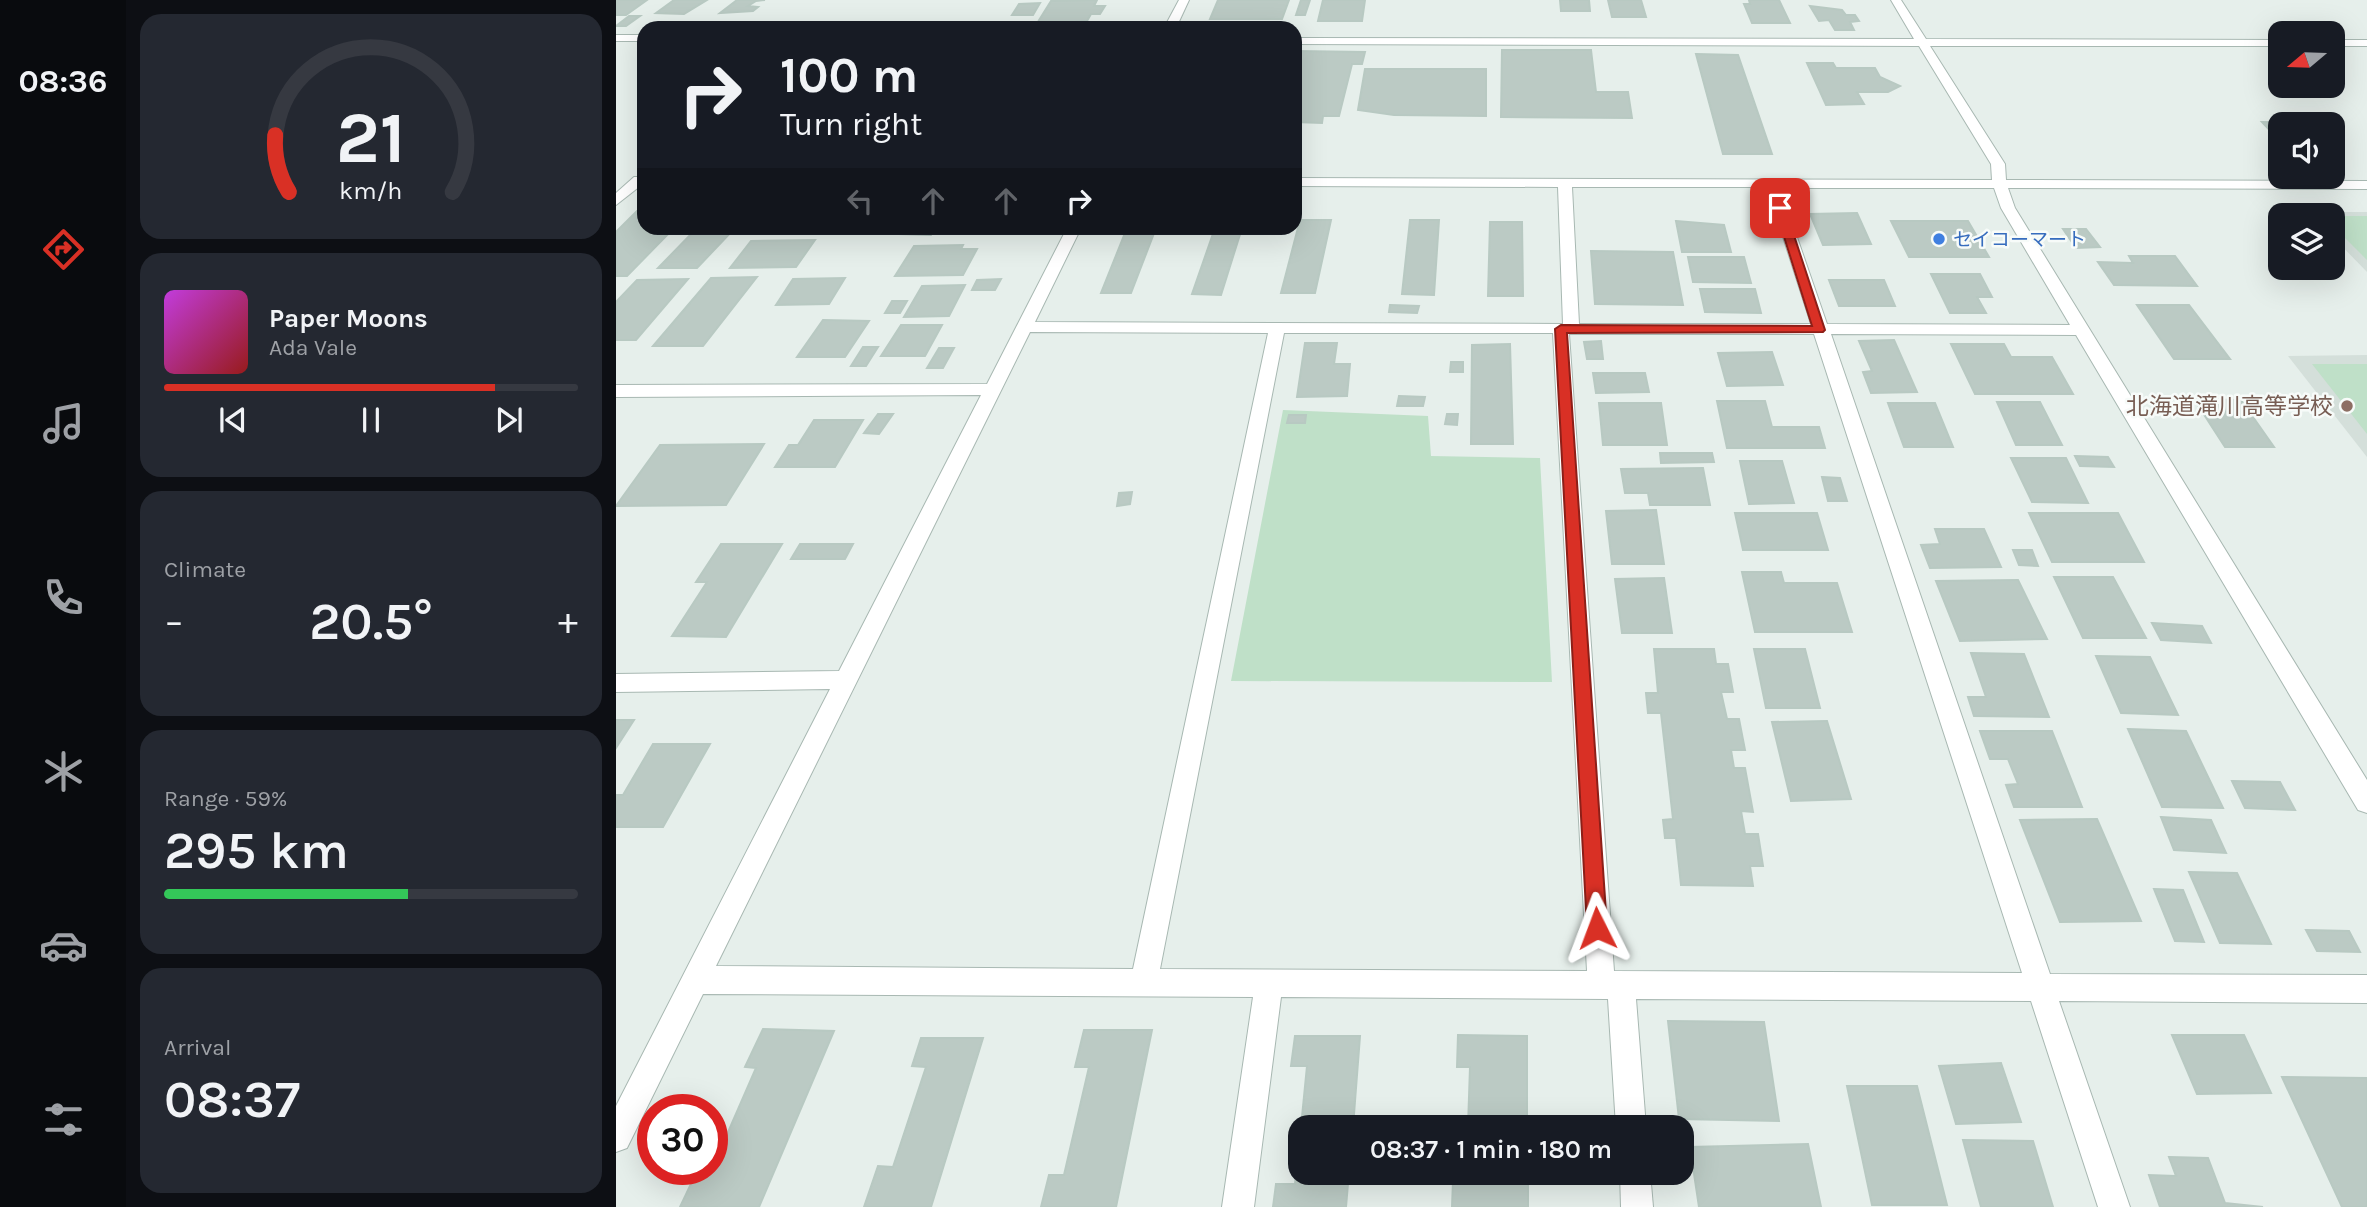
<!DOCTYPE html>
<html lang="en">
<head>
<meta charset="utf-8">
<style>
  :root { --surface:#171b24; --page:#242831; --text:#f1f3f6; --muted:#9ea1a6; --line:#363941; --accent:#d93025 }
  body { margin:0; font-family:Karla,"Noto Sans JP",sans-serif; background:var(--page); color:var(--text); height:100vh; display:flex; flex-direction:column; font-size:26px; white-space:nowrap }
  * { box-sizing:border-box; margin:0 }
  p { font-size:23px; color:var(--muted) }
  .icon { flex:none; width:38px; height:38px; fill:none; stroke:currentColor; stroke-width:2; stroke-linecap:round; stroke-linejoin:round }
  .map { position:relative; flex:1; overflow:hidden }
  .drawer { display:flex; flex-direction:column; gap:14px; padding:14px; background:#0d0f14; width:490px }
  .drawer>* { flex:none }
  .hud { position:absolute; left:21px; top:21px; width:665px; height:214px; border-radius:21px; box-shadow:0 7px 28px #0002; background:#171b24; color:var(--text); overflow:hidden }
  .needle { width:46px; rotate:251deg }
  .buttons { position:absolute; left:1652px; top:21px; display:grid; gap:14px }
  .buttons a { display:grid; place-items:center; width:77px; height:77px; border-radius:14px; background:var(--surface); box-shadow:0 7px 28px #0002; font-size:35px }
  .speed { position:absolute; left:21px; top:1094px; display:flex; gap:14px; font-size:35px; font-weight:700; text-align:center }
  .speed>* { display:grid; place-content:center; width:91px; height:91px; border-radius:50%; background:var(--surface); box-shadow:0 7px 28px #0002; line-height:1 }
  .speed .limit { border:10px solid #d22; background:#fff; color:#111 }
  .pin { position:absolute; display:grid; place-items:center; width:60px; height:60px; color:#fff; margin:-30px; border-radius:14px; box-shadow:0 4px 10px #0006 }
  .me { position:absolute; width:77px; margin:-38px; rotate:357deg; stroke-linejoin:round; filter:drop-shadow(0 0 5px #0008) }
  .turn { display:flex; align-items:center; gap:24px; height:147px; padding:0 28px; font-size:32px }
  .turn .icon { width:91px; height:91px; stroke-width:2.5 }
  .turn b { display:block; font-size:49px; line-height:60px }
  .lanes { display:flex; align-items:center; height:66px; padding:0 28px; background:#0003; justify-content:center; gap:35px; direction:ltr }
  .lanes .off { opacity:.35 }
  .big { font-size:52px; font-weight:600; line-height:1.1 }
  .drawer .tile { flex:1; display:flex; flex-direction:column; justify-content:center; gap:10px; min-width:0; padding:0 24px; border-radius:21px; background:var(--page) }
  .drawer .dial { align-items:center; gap:0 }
  .dial svg { height:182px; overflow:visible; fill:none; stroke:var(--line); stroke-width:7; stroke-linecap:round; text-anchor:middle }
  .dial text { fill:var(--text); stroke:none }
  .song { display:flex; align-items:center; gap:21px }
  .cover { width:84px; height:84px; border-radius:10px; background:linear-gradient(135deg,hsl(290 70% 55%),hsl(0 70% 35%)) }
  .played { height:7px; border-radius:4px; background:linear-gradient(90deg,var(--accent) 80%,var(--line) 80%) }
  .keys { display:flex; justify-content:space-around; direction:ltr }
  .heat { display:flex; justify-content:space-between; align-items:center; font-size:38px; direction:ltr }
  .charge { height:10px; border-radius:5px; background:linear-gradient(90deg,#34c759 59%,var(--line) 0) }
  .trip { position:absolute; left:672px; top:1115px; width:406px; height:70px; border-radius:21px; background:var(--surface); box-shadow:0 7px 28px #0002; font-weight:600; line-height:70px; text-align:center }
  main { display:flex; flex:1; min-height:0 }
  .menu { display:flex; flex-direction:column; width:126px; justify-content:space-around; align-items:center; background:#090b0e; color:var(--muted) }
  .menu .icon { width:49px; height:49px }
  .menu .current { color:var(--accent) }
  .menu b { font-size:32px; color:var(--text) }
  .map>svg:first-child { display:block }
  .built { fill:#d4dfda }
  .green { fill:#bfe0c8 }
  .building { fill:#bbcac4; stroke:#b8c9c2; stroke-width:2 }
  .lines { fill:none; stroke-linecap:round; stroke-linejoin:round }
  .minor-casing { stroke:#a8b8b2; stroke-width:2 }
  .minor { fill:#fff; fill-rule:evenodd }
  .route { fill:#d93025; stroke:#8d1f18; stroke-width:2 }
  .shop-dot { fill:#3f7fe0; stroke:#f7fbf9; stroke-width:2.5 }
  .education-dot { fill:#8d6e63; stroke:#f7fbf9; stroke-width:2.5 }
  .labels { text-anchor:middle; stroke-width:5; stroke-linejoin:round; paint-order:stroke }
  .far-shop-label { font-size:19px; fill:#366cbe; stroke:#f7fbf9; text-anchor:start }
  .education-label { font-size:23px; fill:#785e54; stroke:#f7fbf9; text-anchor:end }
</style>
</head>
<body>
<main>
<nav class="menu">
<b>08:36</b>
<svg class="icon current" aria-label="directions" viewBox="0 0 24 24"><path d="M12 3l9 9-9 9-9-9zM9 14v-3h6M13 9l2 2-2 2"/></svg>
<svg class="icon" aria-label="music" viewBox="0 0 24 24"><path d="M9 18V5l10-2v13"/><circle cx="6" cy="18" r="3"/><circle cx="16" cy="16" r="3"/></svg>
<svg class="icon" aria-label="phone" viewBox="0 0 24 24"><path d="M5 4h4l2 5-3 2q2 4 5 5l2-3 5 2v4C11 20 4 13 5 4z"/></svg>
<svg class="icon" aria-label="climate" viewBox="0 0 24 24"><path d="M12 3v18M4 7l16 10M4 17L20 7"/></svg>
<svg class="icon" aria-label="car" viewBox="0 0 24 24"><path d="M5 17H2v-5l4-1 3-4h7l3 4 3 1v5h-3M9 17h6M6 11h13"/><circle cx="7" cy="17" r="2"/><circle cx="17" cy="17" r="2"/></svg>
<svg class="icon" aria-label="filters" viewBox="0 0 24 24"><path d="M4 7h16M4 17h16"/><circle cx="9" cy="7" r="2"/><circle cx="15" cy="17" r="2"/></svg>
</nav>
<section class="drawer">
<div class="tile dial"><svg viewBox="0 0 100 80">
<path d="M14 69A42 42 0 1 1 86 69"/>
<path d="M14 69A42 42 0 0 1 8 44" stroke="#d93025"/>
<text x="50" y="56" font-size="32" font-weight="700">21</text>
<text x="50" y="72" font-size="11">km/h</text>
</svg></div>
<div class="tile">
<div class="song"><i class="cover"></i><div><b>Paper Moons</b><p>Ada Vale</p></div></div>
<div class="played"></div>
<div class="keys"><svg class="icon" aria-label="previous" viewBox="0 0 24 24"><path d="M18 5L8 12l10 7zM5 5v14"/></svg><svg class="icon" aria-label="pause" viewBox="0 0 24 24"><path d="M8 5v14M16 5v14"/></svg><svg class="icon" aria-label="next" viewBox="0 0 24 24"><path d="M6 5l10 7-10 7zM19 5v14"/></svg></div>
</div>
<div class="tile"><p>Climate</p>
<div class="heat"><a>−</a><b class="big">20.5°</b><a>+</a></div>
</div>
<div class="tile"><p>Range · 59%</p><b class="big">295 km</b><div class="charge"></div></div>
<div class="tile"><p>Arrival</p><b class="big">08:37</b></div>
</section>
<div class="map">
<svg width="1751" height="1207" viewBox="0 0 1751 1207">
  <rect width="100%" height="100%" fill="#e6efeb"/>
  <g class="built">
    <path d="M1693,212H1751V272L1717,237V215H1696Z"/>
    <path d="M1751,355V457L1672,356Z"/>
  </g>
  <g class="green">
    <path d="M1706,215L1751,216V260L1717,226V215Z"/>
    <path d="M1696,364H1751V434Z"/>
    <path d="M667,410L812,416L815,456L924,458L936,682L615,681Z"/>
  </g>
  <g class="building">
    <path d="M0,0H31L10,15H0Z"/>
    <path d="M58,0H91L68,14L40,13Z"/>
    <path d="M121,0H149L140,1L132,6L142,7L137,11L104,13Z"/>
    <path d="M481,0L478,6H489L484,14H475L471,21L420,25L435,1Z"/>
    <path d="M602,0H673L666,19H594Z"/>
    <path d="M685,0H694L689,15H680Z"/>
    <path d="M707,0H749L746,21H702Z"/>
    <path d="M944,0H973L974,11H945Z"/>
    <path d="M992,0H1025L1030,17H996Z"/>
    <path d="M1133,0H1163L1174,23H1136L1128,4H1134Z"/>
    <path d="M424,3L417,15H396L403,4Z"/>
    <path d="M1194,6L1226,10L1230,15H1239L1243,21L1234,22L1238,30H1219L1213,20L1203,21Z"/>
    <path d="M13,16H24L10,26H0Z"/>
    <path d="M886,50H975L980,92H1012L1016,118L885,117Z"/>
    <path d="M679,51L749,52L746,64H736L723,116H707L706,123L679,122Z"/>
    <path d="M1080,54L1122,55L1156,154H1107Z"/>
    <path d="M1191,63H1217L1220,68H1259L1264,77L1284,86L1272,92H1241L1248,104L1210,105Z"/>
    <path d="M749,69H870V116L778,115L742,110Z"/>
    <path d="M1646,122L1690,123L1691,124H1664L1662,139Z"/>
    <path d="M21,211H28V228H58L11,276H0V232Z"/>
    <path d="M1241,213L1255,244L1207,245L1194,214Z"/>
    <path d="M684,220H715L699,293H665Z"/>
    <path d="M794,220H823L818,295L786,294Z"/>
    <path d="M1060,221L1108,225L1115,252H1066Z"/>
    <path d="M1275,221H1352L1373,257H1293Z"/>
    <path d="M874,222H906L907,296H872Z"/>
    <path d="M81,228H119L81,268H42Z"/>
    <path d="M288,228H320L315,235L284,234Z"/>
    <path d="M511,228H540L515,293H485Z"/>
    <path d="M599,228H626L605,295L576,294Z"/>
    <path d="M1447,229H1470L1484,247L1460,248Z"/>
    <path d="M199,240L180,267L114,268L135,241Z"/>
    <path d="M347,245L345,249H361L347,275L279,276L298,246Z"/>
    <path d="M975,251L1057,252L1067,305L979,304Z"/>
    <path d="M1513,256H1559L1581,286L1498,285L1482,262L1517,263Z"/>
    <path d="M1072,257H1128L1135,283L1077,282Z"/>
    <path d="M1315,274H1364L1376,297H1361L1370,313H1334Z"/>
    <path d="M141,277L87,346H37L95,278Z"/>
    <path d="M229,278L213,304L160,305L177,279Z"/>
    <path d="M72,279L20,340H0V302L21,280Z"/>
    <path d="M385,279L379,290H356L361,280Z"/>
    <path d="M1213,280H1268L1279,306H1223Z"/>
    <path d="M349,285L333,316L288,317L306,286Z"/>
    <path d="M1084,289H1139L1145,313L1089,312Z"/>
    <path d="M276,301H291L284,313H269Z"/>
    <path d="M774,305L803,306L801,313L773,312Z"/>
    <path d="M1521,305H1573L1614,359H1558Z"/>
    <path d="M207,320L253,321L229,357H181Z"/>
    <path d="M285,325H326L309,356H265Z"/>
    <path d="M1278,340L1301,392L1255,393L1247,372L1256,371L1243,341Z"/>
    <path d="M985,341L987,359H971L968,342Z"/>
    <path d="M689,343H721L718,364H734L731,396L681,397Z"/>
    <path d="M894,344L897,444H855L856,345Z"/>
    <path d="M1335,344H1388L1395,357H1436L1457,394H1359Z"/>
    <path d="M247,347H262L250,366H235Z"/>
    <path d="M323,348H338L327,368H311Z"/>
    <path d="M1156,352L1167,385L1111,386L1102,353Z"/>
    <path d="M835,362H847V372H834Z"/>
    <path d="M977,373H1029L1033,392L980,393Z"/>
    <path d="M783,396L809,397L807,406H781Z"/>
    <path d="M1578,399L1625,400L1658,447H1609Z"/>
    <path d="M1101,401H1149L1156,427H1203L1209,448H1111Z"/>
    <path d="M1381,402H1424L1446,445H1400Z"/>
    <path d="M983,403H1045L1051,445H987Z"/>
    <path d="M1272,403H1319L1337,447H1288Z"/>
    <path d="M262,414H277L263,434L248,433Z"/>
    <path d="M831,414H842L841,425L829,424Z"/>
    <path d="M673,415H690L689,423H671Z"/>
    <path d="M198,420H247L219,467H159L173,445H182Z"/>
    <path d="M148,444L110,505L0,506L44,445Z"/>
    <path d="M1044,453H1096L1098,462L1045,463Z"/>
    <path d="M1459,456L1492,457L1498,467L1464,466Z"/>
    <path d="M1395,458H1450L1472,503L1416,502Z"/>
    <path d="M1124,461H1166L1178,503L1133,504Z"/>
    <path d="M1087,468L1094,505H1034L1032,493H1009L1005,469Z"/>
    <path d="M1206,477L1224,478L1231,501H1212Z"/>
    <path d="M516,492L514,504L501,506L503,493Z"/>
    <path d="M1040,510L1048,564H996L990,511Z"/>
    <path d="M1119,513H1201L1212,550H1127Z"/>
    <path d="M1413,513H1502L1528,562H1436Z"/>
    <path d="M1319,529H1368L1385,567L1314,568L1305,545L1324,544Z"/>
    <path d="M105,544H166L110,637L56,636L91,582H80Z"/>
    <path d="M184,544H237L229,559H175Z"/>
    <path d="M1397,550H1416L1422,566L1403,565Z"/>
    <path d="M1126,572H1165L1168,583H1221L1236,632H1139Z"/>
    <path d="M1438,577H1497L1530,638H1467Z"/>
    <path d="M1048,578L1056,633H1006L999,579Z"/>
    <path d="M1402,580L1431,639L1344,641L1320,581Z"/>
    <path d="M1536,623L1586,626L1595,643L1545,640Z"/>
    <path d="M1038,649H1098L1100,664H1112L1117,692H1105L1111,719H1123L1129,750H1115L1118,768H1129L1137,812L1125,811L1129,834H1142L1147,866H1134L1137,886L1065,885L1060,838H1049L1047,820L1057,819L1045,713H1032L1030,693H1042Z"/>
    <path d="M1138,649H1189L1204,708H1150Z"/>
    <path d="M1355,653L1408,654L1433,717L1358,716L1352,697H1370Z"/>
    <path d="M1480,656L1534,657L1562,715L1505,713Z"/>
    <path d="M0,720H18L0,748Z"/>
    <path d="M1211,721L1235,799L1175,801L1156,722Z"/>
    <path d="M1512,729L1570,731L1607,808L1546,807Z"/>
    <path d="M1364,731H1436L1466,807H1398L1390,785L1402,784L1392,759H1374Z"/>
    <path d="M37,744H94L47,827H0V795H7Z"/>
    <path d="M1616,781L1664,782L1679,810L1629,808Z"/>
    <path d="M1545,817L1595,820L1610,853L1558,850Z"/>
    <path d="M1481,819L1525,921L1444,922L1404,820Z"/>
    <path d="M1573,872L1621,873L1655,944L1604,943Z"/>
    <path d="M1538,889L1567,890L1588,942L1559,941Z"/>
    <path d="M1690,930L1733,931L1744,952L1701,951Z"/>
    <path d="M1052,1021L1148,1022L1163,1121L1063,1119Z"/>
    <path d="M147,1029L218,1031L143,1207H64L82,1169H96L140,1068L129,1067Z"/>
    <path d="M468,1030H536L500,1207H425L433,1175H448L473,1067H459Z"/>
    <path d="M842,1035L911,1036V1127H852L854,1067H841Z"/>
    <path d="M1556,1035H1628L1655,1093L1581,1094Z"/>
    <path d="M679,1036H744L737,1127H685L691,1066H675Z"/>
    <path d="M305,1038H367L315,1207H248L262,1166L277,1167L310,1067L296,1066Z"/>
    <path d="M1385,1063L1405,1122L1340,1124L1323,1066Z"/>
    <path d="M1666,1077L1751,1078V1207H1726Z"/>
    <path d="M1231,1086H1301L1331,1205H1256Z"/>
    <path d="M684,1130V1172H733L730,1207H657L660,1184H679Z"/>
    <path d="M1347,1140L1417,1141L1437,1207H1365Z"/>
    <path d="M1192,1144L1205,1207H1083L1074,1147Z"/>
    <path d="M1553,1157L1592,1158L1609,1203L1647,1207H1544L1533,1175L1560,1176Z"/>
    <path d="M850,1172H912V1207H836L837,1181H850Z"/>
  </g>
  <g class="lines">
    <defs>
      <g id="minor">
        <path d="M563,0H573L560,28H548Z"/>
        <path d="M1275,0H1285L1310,39L1664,40V46H1314L1389,164L1390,180L1751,181V189L1392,188L1399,208L1751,780V813L1742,810L1460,335L1215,334L1434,974L1751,975V1003L1443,1001L1514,1207H1482L1415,1001L1020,999L1030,1127H1000L992,999L665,997L638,1207H606L637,997L87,994L11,1148L0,1152V1106L214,689L0,692V674L223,671L365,395L0,397V385L371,384L451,228H465L419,322L947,324L942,187L679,186V178L1376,180L1375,164L1303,46L679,44V38L1298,39ZM956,187H1151L1195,324H963ZM1164,188H1378L1385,208L1454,325L1211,324ZM414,332L652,333L517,969L100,966ZM668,333H937L971,971L544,969ZM953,334H1198L1406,973L998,971Z"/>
        <rect x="0" y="35" width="28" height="6"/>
        <rect x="1717" y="40" width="34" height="6"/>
        <path d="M18,177H28V183L0,205V193Z"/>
        <path d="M1004,1172H1034L1037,1207H1005Z"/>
      </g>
    </defs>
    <use href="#minor" class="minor-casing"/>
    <use href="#minor" class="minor"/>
  </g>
  <path class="route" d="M1164,204L1169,208L1209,330L1207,332L951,333L991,928L988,935L981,938L974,935L971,928L939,329L945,325L1196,326L1159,208Z"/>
  <circle class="shop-dot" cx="1323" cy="239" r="7"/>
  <circle class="education-dot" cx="1731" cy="406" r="7"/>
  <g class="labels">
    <g class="far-shop-label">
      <text x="1337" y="246">セイコーマート</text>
    </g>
    <g class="education-label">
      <text x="1717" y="414">北海道滝川高等学校</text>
    </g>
  </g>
</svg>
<div class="buttons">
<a><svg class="needle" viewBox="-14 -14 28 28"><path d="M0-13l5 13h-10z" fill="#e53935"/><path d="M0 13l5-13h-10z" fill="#9ea1a6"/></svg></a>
<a><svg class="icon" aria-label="sound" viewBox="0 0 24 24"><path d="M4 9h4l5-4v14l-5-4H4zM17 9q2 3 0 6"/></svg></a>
<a><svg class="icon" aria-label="layers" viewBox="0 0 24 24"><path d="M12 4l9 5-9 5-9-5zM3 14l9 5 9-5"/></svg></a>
</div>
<div class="speed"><div class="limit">30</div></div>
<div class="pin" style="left:1164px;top:208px;background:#d93025"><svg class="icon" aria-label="arrive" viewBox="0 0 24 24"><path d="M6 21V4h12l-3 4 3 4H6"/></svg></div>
<svg class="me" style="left:981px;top:928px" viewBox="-20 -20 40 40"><path d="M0-17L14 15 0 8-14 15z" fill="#d93025" stroke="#fff" stroke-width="4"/></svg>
<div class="trip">08:37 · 1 min · 180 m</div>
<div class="hud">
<div class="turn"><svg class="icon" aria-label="right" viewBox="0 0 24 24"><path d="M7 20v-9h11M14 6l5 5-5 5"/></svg><div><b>100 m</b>Turn right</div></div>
<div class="lanes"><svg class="icon off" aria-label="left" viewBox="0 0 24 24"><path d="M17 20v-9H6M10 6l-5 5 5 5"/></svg><svg class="icon off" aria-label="ahead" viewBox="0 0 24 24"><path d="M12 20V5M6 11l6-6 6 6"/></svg><svg class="icon off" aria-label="ahead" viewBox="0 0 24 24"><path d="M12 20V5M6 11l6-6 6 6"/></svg><svg class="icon" aria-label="right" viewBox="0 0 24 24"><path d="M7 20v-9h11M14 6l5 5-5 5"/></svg></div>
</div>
</div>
</main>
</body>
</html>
